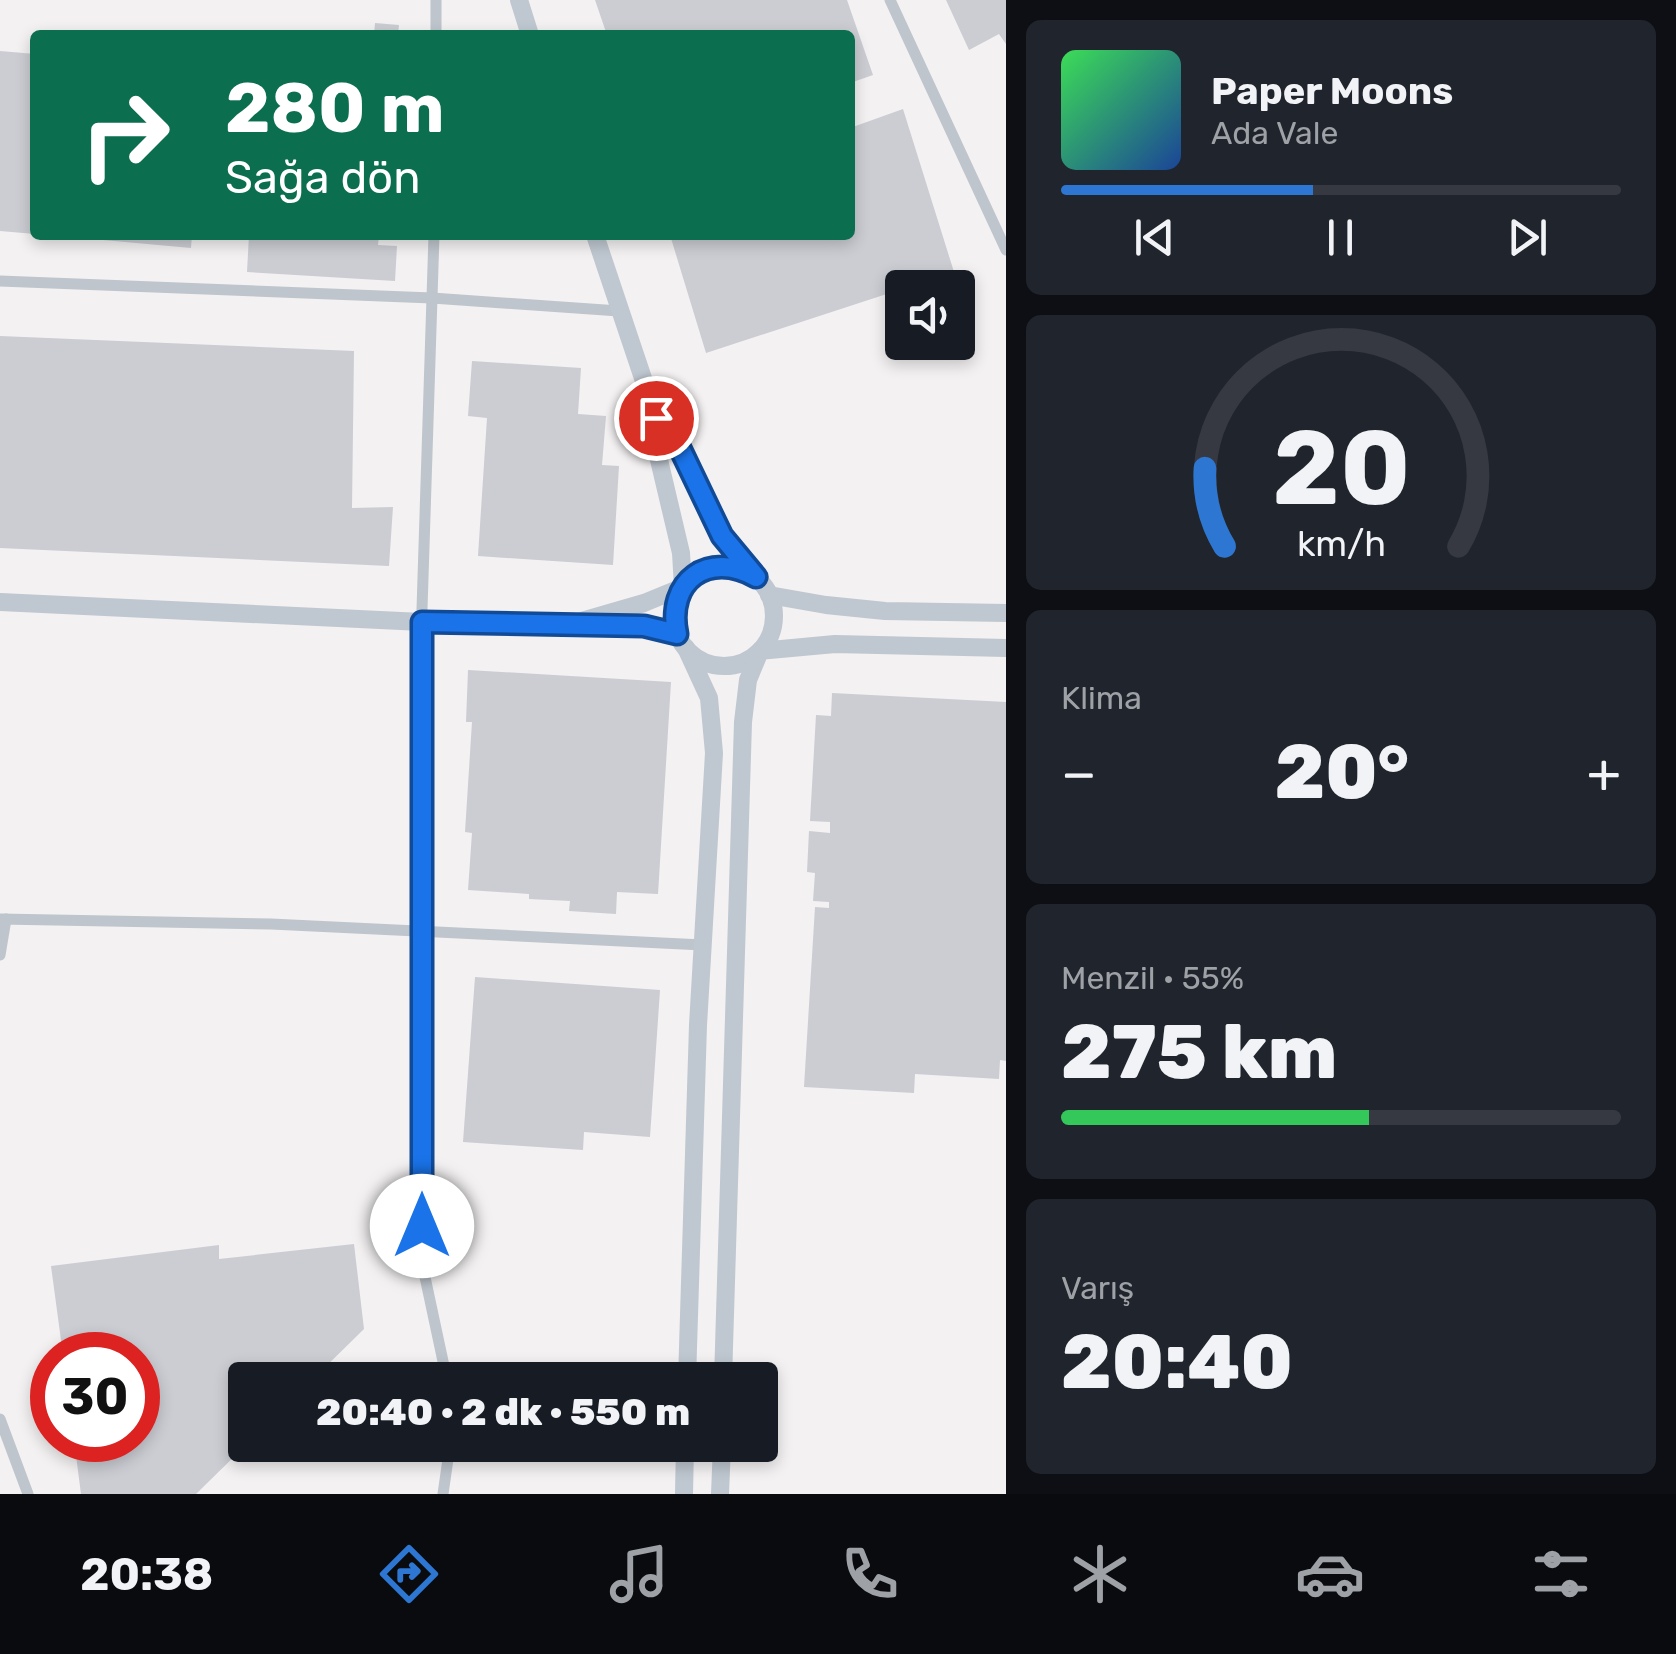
<!DOCTYPE html>
<html lang="tr">
<head>
<meta charset="utf-8">
<style>
  :root { --surface:#171b24; --page:#20242c; --text:#f1f3f6; --muted:#9ea1a6; --line:#363941; --accent:#2d76d1 }
  body { margin:0; font-family:Rubik,sans-serif; background:var(--page); color:var(--text); height:100vh; display:flex; flex-direction:column; font-size:38px; white-space:nowrap }
  * { box-sizing:border-box; margin:0 }
  p { font-size:32px; color:var(--muted) }
  .icon { flex:none; width:55px; height:55px; fill:none; stroke:currentColor; stroke-width:2; stroke-linecap:round; stroke-linejoin:round }
  .map { position:relative; flex:1; overflow:hidden }
  .details { display:flex; flex-direction:column; gap:20px; padding:20px; background:#0d0f14; width:670px }
  .details>* { flex:none }
  .top-card { position:absolute; left:30px; top:30px; width:825px; height:210px; border-radius:10px; box-shadow:0 5px 15px #0003; background:#0b6e4f; color:#fff; overflow:hidden }
  .buttons { position:absolute; left:885px; top:270px; display:grid; gap:20px }
  .buttons a { display:grid; place-items:center; width:90px; height:90px; border-radius:10px; background:var(--surface); box-shadow:0 5px 15px #0003; font-size:50px }
  .speed { position:absolute; left:30px; top:1332px; display:flex; gap:20px; font-size:50px; font-weight:700; text-align:center }
  .speed>* { display:grid; place-content:center; width:130px; height:130px; border-radius:50%; background:var(--surface); box-shadow:0 5px 15px #0003; line-height:1 }
  .speed .limit { border:15px solid #d22; background:#fff; color:#111 }
  .pin { position:absolute; display:grid; place-items:center; width:85px; height:85px; color:#fff; margin:-42px; border:5px solid #fff; border-radius:50%; box-shadow:0 2px 10px #0007 }
  .me { position:absolute; width:110px; margin:-55px; rotate:0deg; stroke-linejoin:round; filter:drop-shadow(0 0 8px #0008) }
  .turn { display:flex; align-items:center; gap:35px; height:210px; padding:0 30px; font-size:45px }
  .turn .icon { width:130px; height:130px; stroke-width:2.5 }
  .turn b { display:block; font-size:70px; line-height:85px }
  .big { font-size:75px; font-weight:800; line-height:1.1 }
  .details .tile { flex:1; display:flex; flex-direction:column; justify-content:center; gap:15px; min-width:0; padding:0 35px; border-radius:15px; background:var(--page) }
  .details .dial { align-items:center; gap:0 }
  .dial svg { height:260px; overflow:visible; fill:none; stroke:var(--line); stroke-width:7; stroke-linecap:round; text-anchor:middle }
  .dial text { fill:var(--text); stroke:none }
  .song { display:flex; align-items:center; gap:30px }
  .cover { width:120px; height:120px; border-radius:15px; background:linear-gradient(135deg,hsl(130 70% 55%),hsl(220 70% 35%)) }
  .played { height:10px; border-radius:5px; background:linear-gradient(90deg,var(--accent) 45%,var(--line) 45%) }
  .keys { display:flex; justify-content:space-around; direction:ltr }
  .heat { display:flex; justify-content:space-between; align-items:center; font-size:55px; direction:ltr }
  .charge { height:15px; border-radius:8px; background:linear-gradient(90deg,#34c759 55%,var(--line) 0) }
  .trip { position:absolute; left:228px; top:1362px; width:550px; height:100px; border-radius:10px; background:var(--surface); box-shadow:0 5px 15px #0003; font-weight:800; line-height:100px; text-align:center }
  .menu { display:flex; height:160px; justify-content:space-around; align-items:center; background:#090b0e; color:var(--muted) }
  .menu .icon { width:70px; height:70px }
  .menu .active { color:var(--accent) }
  .menu b { font-size:45px; color:var(--text) }
  main { display:flex; flex:1; min-height:0 }
  .map>svg:first-child { display:block }
  .building { fill:#cbcdd3 }
  .lines { fill:none; stroke-linecap:round; stroke-linejoin:round }
  .street { stroke:#bec5cc; stroke-width:11 }
  .secondary { stroke:#bfc7d0; stroke-width:18 }
  .route-casing { stroke:#114b97; stroke-width:25 }
  .route { stroke:#1a73e8; stroke-width:18 }
</style>
</head>
<body>
<main>
<div class="map">
<svg width="1006" height="1494" viewBox="0 0 1006 1494">
  <rect width="100%" height="100%" fill="#f3f1f1"/>
  <g class="building">
    <path d="M595,0H847L873,75L850,83V35H607Z"/>
    <path d="M946,0H1006V44L999,34L969,50Z"/>
    <path d="M375,23L399,25L398,35H374Z"/>
    <path d="M0,51L35,54V234L0,231Z"/>
    <path d="M903,109L954,272L706,353L670,235H850V128Z"/>
    <path d="M81,235H192L191,248L81,238Z"/>
    <path d="M249,235H379L378,245L397,246L395,281L247,272Z"/>
    <path d="M0,336L354,351L352,508L393,507L389,566L0,548Z"/>
    <path d="M472,361L581,368L578,414L606,416L602,465L619,466L613,565L478,556L487,418L468,416Z"/>
    <path d="M468,670L671,682L658,894L617,892L616,914L569,911L570,901L529,899V894L468,890L472,833L465,832L472,722H466Z"/>
    <path d="M832,693L1006,702V1061L1000,1060L999,1079L915,1074L914,1093L804,1087L815,907L829,908V902L813,901L815,873L807,872L809,831L830,833V822L810,821L816,715L831,716Z"/>
    <path d="M475,977L660,990L650,1137L584,1132L583,1150L463,1142Z"/>
    <path d="M354,1244L364,1329L312,1380H245V1446L196,1494H81L74,1440H138V1355H63L51,1266L219,1245V1259Z"/>
  </g>
  <g class="lines">
    <g class="street">
      <path d="M890,0L1006,250"/>
      <path d="M436,35V0"/>
      <path d="M434,235L422,609V1263L447,1380"/>
      <path d="M0,281L432,298L619,311"/>
      <path d="M0,919L271,924L703,945"/>
      <path d="M0,955L6,919"/>
      <path d="M0,1419L28,1494"/>
      <path d="M443,1494L450,1445"/>
    </g>
    <g class="secondary">
      <path d="M519,0L530,35"/>
      <path d="M595,235L656,417L655,443L681,553L683,587L644,603L575,623L644,625L677,634"/>
      <path d="M656,417L676,440L722,536L753,573"/>
      <circle cx="724" cy="616" r="50"/>
      <path d="M769,595L826,605L885,611L1006,613"/>
      <path d="M0,602L422,622L575,623"/>
      <path d="M686,648L709,698L714,753L698,1025L687,1380"/>
      <path d="M723,1380L743,722L748,680L760,651L835,644L1006,648"/>
      <path d="M684,1494L685,1445"/>
      <path d="M720,1494L722,1445"/>
    </g>
  </g>
  <g class="lines">
    <defs>
      <path id="route" d="M422,1226V622L644,626L677,634C666,581 708,550 756,577L722,536L676,440L656,418"/>
    </defs>
    <use href="#route" class="route-casing"/>
    <use href="#route" class="route"/>
  </g>
</svg>
<div class="buttons">
<a><svg class="icon" aria-label="sound" viewBox="0 0 24 24"><path d="M4 9h4l5-4v14l-5-4H4zM17 9q2 3 0 6"/></svg></a>
</div>
<div class="speed"><div class="limit">30</div></div>
<div class="pin" style="left:656px;top:418px;background:#d93025"><svg class="icon" aria-label="arrive" viewBox="0 0 24 24"><path d="M6 21V4h12l-3 4 3 4H6"/></svg></div>
<svg class="me" style="left:422px;top:1226px" viewBox="-20 -20 40 40"><circle r="19" fill="#fff"/><path d="M0-13L10 11 0 6-10 11z" fill="#1a73e8"/></svg>
<div class="trip">20:40 · 2 dk · 550 m</div>
<div class="top-card">
<div class="turn"><svg class="icon" aria-label="right" viewBox="0 0 24 24"><path d="M7 20v-9h11M14 6l5 5-5 5"/></svg><div><b>280 m</b>Sağa dön</div></div>
</div>
</div>
<section class="details">
<div class="tile">
<div class="song"><i class="cover"></i><div><b>Paper Moons</b><p>Ada Vale</p></div></div>
<div class="played"></div>
<div class="keys"><svg class="icon" aria-label="previous" viewBox="0 0 24 24"><path d="M18 5L8 12l10 7zM5 5v14"/></svg><svg class="icon" aria-label="pause" viewBox="0 0 24 24"><path d="M8 5v14M16 5v14"/></svg><svg class="icon" aria-label="next" viewBox="0 0 24 24"><path d="M6 5l10 7-10 7zM19 5v14"/></svg></div>
</div>
<div class="tile dial"><svg viewBox="0 0 100 80">
<path d="M14 69A42 42 0 1 1 86 69"/>
<path d="M14 69A42 42 0 0 1 8 45" stroke="#2d76d1"/>
<text x="50" y="56" font-size="32" font-weight="700">20</text>
<text x="50" y="72" font-size="11">km/h</text>
</svg></div>
<div class="tile"><p>Klima</p>
<div class="heat"><a>−</a><b class="big">20°</b><a>+</a></div>
</div>
<div class="tile"><p>Menzil · 55%</p><b class="big">275 km</b><div class="charge"></div></div>
<div class="tile"><p>Varış</p><b class="big">20:40</b></div>
</section>
</main>
<nav class="menu">
<b>20:38</b>
<svg class="icon active" aria-label="directions" viewBox="0 0 24 24"><path d="M12 3l9 9-9 9-9-9zM9 14v-3h6M13 9l2 2-2 2"/></svg>
<svg class="icon" aria-label="music" viewBox="0 0 24 24"><path d="M9 18V5l10-2v13"/><circle cx="6" cy="18" r="3"/><circle cx="16" cy="16" r="3"/></svg>
<svg class="icon" aria-label="phone" viewBox="0 0 24 24"><path d="M5 4h4l2 5-3 2q2 4 5 5l2-3 5 2v4C11 20 4 13 5 4z"/></svg>
<svg class="icon" aria-label="climate" viewBox="0 0 24 24"><path d="M12 3v18M4 7l16 10M4 17L20 7"/></svg>
<svg class="icon" aria-label="car" viewBox="0 0 24 24"><path d="M5 17H2v-5l4-1 3-4h7l3 4 3 1v5h-3M9 17h6M6 11h13"/><circle cx="7" cy="17" r="2"/><circle cx="17" cy="17" r="2"/></svg>
<svg class="icon" aria-label="filters" viewBox="0 0 24 24"><path d="M4 7h16M4 17h16"/><circle cx="9" cy="7" r="2"/><circle cx="15" cy="17" r="2"/></svg>
</nav>
</body>
</html>
